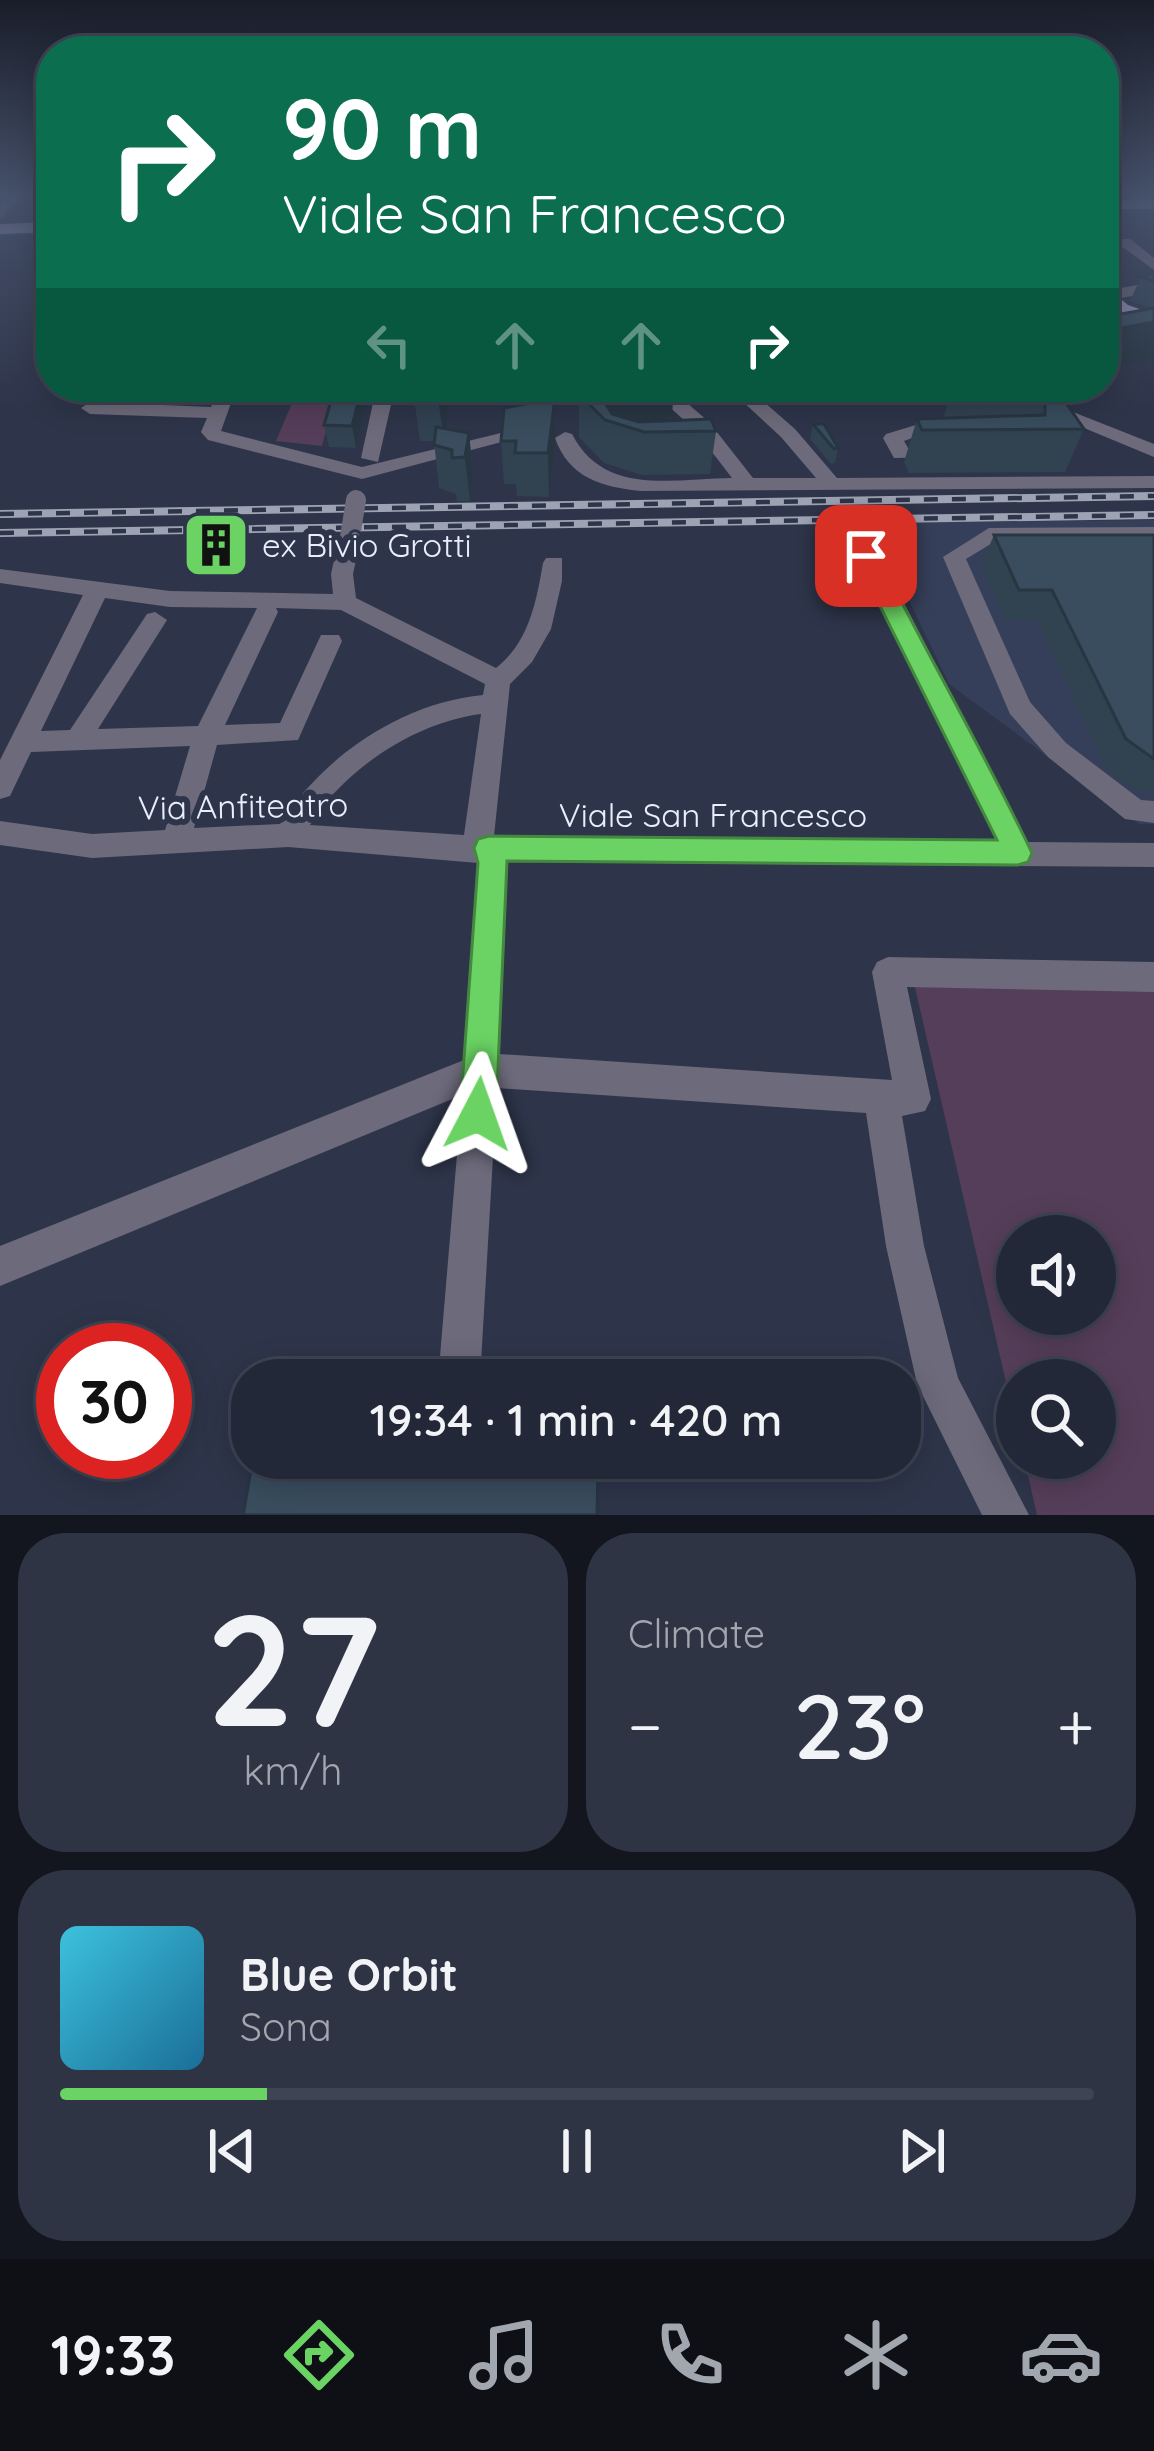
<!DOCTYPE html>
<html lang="en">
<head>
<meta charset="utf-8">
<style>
  :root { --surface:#222838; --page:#2e3443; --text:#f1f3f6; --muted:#a2a6ae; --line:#3f4453; --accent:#6ad363 }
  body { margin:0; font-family:Quicksand,sans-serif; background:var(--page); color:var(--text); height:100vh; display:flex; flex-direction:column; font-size:45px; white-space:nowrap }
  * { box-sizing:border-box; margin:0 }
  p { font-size:39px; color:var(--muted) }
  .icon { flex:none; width:66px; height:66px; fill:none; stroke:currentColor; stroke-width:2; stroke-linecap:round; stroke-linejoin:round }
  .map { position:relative; height:1515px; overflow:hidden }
  .sheet { display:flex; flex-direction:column; gap:18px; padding:18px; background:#13161f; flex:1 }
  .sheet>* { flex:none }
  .guide { position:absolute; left:36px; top:36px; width:1083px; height:366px; border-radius:48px; box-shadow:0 6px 30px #0003,0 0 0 3px var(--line); background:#0b6e4f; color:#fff; overflow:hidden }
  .fabs { position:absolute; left:996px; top:1215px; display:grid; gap:24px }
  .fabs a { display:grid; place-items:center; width:120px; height:120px; border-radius:50%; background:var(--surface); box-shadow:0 6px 30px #0003,0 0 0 3px var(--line); font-size:60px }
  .speed { position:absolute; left:36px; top:1323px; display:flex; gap:24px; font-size:60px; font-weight:700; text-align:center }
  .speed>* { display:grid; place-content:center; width:156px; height:156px; border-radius:50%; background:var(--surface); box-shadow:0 6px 30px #0003,0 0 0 3px var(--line); line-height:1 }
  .speed .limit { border:18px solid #d22; background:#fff; color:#111 }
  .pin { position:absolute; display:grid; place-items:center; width:102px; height:102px; color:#fff; margin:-51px; border-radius:24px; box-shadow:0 6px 18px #0006 }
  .me { position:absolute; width:132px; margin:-66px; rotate:4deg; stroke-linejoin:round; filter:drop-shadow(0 0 9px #0008) }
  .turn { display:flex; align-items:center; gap:42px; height:252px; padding:0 48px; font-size:54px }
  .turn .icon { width:156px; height:156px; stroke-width:2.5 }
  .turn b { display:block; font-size:84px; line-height:102px }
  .lanes { display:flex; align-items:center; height:114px; padding:0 48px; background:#0003; justify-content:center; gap:60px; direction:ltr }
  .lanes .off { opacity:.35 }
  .big { font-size:90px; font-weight:600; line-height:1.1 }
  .sheet .widget { flex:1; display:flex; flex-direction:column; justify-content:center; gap:18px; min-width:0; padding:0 42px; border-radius:48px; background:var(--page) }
  .sheet .dial { align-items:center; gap:0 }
  .dial b { font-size:156px; line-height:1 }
  .song { display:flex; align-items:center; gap:36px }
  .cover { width:144px; height:144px; border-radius:18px; background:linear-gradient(135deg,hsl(190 70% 55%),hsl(200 70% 35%)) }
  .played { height:12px; border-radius:6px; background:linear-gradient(90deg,var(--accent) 20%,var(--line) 20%) }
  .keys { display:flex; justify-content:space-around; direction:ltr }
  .heat { display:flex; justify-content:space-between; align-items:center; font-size:66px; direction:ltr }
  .sheet .tiles { flex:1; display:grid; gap:18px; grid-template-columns:1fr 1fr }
  .widget:last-child { grid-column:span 2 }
  .trip { position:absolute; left:231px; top:1359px; width:690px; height:120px; border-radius:48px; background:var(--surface); box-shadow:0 6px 30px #0003,0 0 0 3px var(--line); font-weight:600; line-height:120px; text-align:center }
  .tab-bar { display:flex; height:192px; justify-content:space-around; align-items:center; background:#0e1016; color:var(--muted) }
  .tab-bar .icon { width:84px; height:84px }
  .tab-bar .on { color:var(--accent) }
  .tab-bar b { font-size:54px; color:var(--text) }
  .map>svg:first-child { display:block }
  .built { fill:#363f59 }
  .green { fill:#553e59; fill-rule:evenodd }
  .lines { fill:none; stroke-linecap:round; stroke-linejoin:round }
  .stream { stroke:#205665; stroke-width:3 }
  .minor { fill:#6d6a7b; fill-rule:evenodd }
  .major { fill:#a49cbf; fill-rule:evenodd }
  .rail-casing { stroke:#9da3b3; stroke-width:8 }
  .rail { stroke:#2e354a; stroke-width:4.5; stroke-dasharray:14; stroke-linecap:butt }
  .minor-bridge { stroke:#6d6a7b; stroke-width:20 }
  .wall { fill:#314251 }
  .shaded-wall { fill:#283642 }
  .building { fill:#394d5e; stroke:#283642; stroke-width:3 }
  .route { fill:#6ad363; stroke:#458940; stroke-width:3 }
  .labels { text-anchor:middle; stroke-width:12; stroke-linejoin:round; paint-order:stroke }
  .poi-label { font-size:33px; fill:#e9eefb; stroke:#2e354a; text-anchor:start }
  .street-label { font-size:33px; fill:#e9eefb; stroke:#2e354a }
</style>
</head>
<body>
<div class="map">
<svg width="1154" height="1515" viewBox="0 0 1154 1515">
  <rect width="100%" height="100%" fill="#2e354a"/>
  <path class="built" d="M1154,520V824H1139L949,684L872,523Z"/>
  <g class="green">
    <path d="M292,403L333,404L322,446L276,441Z"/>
    <path d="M914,983L1154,987V1515H1037L1024,1458H1095V1380H1017V1430ZM1017,1236H1095V1314H1017Z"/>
  </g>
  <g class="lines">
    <path class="stream" d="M0,234L51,232"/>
    <g class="minor">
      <path d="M8,195H21L0,219V206Z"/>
      <path d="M1120,239H1130L1154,258V270L1120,245Z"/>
      <path d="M1154,282V292L1104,301V291Z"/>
      <path d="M219,387H237L235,393H376L377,387H395L378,462L361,458L373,403H231L221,431L362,467L537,424L547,430L362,479L208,440L201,432L207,418L90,414L81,408L90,402L211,407Z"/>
      <path d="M671,387H698L679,396L709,422L753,478H816L781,437L727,387H747L795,429L837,478L1154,476V488L641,491C602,487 569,478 555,438L565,432L572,434C604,496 671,479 732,478L695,430L664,402L642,409L633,403Z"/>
      <path d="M985,387H1010L1154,444V457Z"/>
      <path d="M939,418L955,422L904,441L908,448L947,449V457L894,458L883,438L886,434Z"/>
      <path d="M854,521L865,527L1027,842L1154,843V867L507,862L499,1054L892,1080L872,972L877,962L888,957L1154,962V992L907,987L931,1099L925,1111L902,1116L924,1246L958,1378L1029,1515H982L917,1384L886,1246L866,1113L497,1088L480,1380H438L462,1095L0,1286V1246L464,1060L478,863L288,847L92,858L0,845V821L92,834L165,830L190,746L31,752L10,796L0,799V760L83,595L0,583V569L170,591L333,594L331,574L339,537L350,530L361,537L353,574L356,598L496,668C529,642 536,603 543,563L546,558H562V581L551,629L532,662L510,684L494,836L998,842L862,569L843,527ZM105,598L170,607L257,608L198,726L98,729L167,620L155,612L147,614L70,730L41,731ZM276,608L341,610L485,684L483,695C401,703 324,756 280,824L194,828L217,745L298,740L342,641L339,635H321L280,723L225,725L278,612ZM481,714L464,835L310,825C344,769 416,722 481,714Z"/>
      <path d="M1154,527V541L994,542L966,559L1030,702L1066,743L1141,800L1154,801V823L1125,819L1048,757L1010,714L943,557L989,528Z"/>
    </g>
    <g class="major">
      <rect x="1104" y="199" width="50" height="10"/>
      <path d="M51,222V232L0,234V224Z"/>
      <path d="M1104,285L1128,305L1154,314V325L1116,313L1104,300Z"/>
    </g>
    <defs>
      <g id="rail">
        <path d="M0,514L1154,496"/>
        <path d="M0,533L1154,515"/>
      </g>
    </defs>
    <use href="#rail" class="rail-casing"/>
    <use href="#rail" class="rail"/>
    <path class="minor-bridge" d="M350,537L356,500"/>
  </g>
  <g class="wall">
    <path d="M1154,274V359L1104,369L1151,308L1130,301L1141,277Z"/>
    <path d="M335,387H370L363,388L366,407L356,448L329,447L324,425Z"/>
    <path d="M415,387L450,402L445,429L469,433L473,476L470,501H457L456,494L439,488L434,441H420L414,398Z"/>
    <path d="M1052,387L1084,429L1065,472L909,473L904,462L917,419H943L952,392Z"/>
    <path d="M579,394L672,416L656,421L716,431L710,474L642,475L604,463L579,437Z"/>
    <path d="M504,408L555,448L549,497L517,496L516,484H504L501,441Z"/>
    <path d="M813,424L838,448L835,463L831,464L810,439Z"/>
    <path d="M994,535H1154V791H1136L1106,768L1037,620H1005L981,565Z"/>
  </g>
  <g class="shaded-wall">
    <path d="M1154,322V359L1104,369V331Z"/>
    <path d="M362,387L366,407L356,448L352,426Z"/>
    <path d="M440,387H472L450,402L444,440L438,398Z"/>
    <path d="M635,387H674L672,416L634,429L605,420L602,398Z"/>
    <path d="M554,406L555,448L549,497L548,453Z"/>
    <path d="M469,433L473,476L470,501L465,457Z"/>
  </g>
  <g class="building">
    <path d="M1154,274V281L1141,277Z"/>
    <path d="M1154,308V322L1104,331V317Z"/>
    <path d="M335,387H362L352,426L324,425Z"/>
    <path d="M415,387H440L438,398H414Z"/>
    <path d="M600,387H635L602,398L612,414L639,422L711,419L716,431L644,432L605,420L579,394Z"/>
    <path d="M979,387H1052L1060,394L1084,429L922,430L917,419L1045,415V402L1035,398L961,400L952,392Z"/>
    <path d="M551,399L554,406L548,453H515L516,441H501L504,408Z"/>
    <path d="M813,424H824L838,448L834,449Z"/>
    <path d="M436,427L469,433L465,457L452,458V450L434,445Z"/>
    <path d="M994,535H1154V759L1126,739L1052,590H1019Z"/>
    <path d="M598,1470L597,1515H243L251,1471Z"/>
  </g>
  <linearGradient id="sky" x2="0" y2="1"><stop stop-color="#191d29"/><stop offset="0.48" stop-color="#46516b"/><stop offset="1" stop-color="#46516b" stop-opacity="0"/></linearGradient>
  <rect width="1154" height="408" fill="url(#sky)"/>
  <path class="route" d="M866,549L878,556C928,656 984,752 1032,853L1028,862L1018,865L507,861L496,1114L491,1127L478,1132L465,1127L460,1114L478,863L474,848L478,839L489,836L997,840L855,556Z"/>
  <defs>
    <symbol id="building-square" viewBox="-11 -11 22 22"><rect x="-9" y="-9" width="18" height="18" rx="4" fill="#6ad363" stroke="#2e354a"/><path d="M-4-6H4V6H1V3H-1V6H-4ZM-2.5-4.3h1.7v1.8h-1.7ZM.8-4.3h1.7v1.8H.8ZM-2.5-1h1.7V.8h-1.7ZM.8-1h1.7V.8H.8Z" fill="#111"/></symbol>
  </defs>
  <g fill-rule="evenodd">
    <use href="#building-square" x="178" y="507" width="76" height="76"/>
  </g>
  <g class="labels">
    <g class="poi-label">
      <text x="262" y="557">ex Bivio Grotti</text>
    </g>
    <g class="street-label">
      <text transform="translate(243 806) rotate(-1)" y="12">Via Anfiteatro</text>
      <text x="713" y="827">Viale San Francesco</text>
    </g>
  </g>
</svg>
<div class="fabs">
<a><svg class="icon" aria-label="sound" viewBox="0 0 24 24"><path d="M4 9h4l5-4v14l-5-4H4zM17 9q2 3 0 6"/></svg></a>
<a><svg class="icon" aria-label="search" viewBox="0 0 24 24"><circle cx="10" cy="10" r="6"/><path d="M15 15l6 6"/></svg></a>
</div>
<div class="speed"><div class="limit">30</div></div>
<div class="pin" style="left:866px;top:556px;background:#d93025"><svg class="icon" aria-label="arrive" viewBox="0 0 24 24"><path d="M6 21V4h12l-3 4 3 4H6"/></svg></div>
<svg class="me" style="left:478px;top:1114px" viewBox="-20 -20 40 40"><path d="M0-17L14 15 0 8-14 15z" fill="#6ad363" stroke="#fff" stroke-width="4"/></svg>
<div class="trip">19:34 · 1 min · 420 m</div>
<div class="guide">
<div class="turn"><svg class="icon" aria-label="right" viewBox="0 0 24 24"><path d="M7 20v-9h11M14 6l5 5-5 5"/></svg><div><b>90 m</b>Viale San Francesco</div></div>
<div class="lanes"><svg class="icon off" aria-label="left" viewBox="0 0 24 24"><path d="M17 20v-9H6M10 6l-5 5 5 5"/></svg><svg class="icon off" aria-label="ahead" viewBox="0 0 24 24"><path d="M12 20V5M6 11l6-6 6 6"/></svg><svg class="icon off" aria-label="ahead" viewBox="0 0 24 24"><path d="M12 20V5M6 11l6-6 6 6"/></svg><svg class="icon" aria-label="right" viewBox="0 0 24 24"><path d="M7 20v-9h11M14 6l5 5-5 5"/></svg></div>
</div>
</div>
<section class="sheet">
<div class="tiles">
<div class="widget dial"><b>27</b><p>km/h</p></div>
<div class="widget"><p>Climate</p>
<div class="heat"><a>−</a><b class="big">23°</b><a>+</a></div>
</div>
<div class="widget">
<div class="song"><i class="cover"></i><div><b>Blue Orbit</b><p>Sona</p></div></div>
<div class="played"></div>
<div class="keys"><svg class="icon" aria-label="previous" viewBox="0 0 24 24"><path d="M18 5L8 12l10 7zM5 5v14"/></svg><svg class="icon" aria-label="pause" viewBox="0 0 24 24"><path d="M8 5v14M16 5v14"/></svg><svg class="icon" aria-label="next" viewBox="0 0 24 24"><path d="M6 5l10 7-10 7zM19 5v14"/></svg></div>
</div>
</div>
</section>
<nav class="tab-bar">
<b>19:33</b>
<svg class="icon on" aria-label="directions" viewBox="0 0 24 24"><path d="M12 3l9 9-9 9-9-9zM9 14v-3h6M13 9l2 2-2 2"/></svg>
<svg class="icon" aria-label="music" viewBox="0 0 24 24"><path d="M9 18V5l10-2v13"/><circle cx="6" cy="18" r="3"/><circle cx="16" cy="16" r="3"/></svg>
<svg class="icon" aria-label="phone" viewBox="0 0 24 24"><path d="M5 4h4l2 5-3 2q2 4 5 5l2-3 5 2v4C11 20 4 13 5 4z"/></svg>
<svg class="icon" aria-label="climate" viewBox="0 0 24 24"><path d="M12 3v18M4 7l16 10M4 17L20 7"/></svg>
<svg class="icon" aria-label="car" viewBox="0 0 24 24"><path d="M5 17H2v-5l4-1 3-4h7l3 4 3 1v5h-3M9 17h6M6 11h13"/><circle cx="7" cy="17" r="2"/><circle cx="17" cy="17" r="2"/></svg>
</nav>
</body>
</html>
